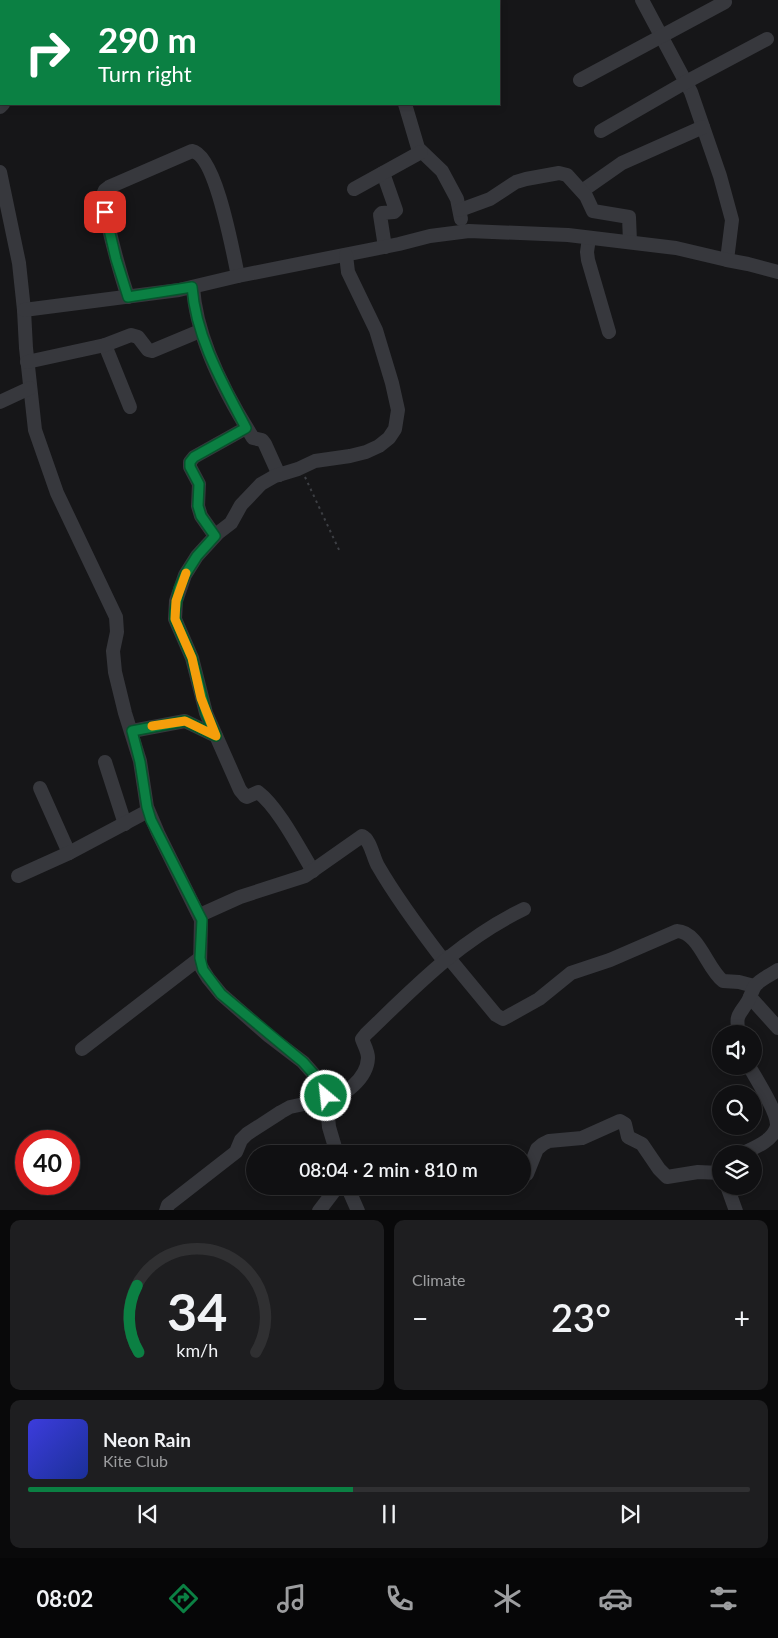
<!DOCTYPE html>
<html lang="en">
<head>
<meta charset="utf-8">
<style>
  :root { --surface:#101012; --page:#1e1e20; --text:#f1f3f6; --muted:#9c9d9f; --line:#303032; --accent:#0b8043 }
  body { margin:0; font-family:Lato,sans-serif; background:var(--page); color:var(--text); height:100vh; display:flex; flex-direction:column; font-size:19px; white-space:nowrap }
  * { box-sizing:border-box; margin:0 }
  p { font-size:16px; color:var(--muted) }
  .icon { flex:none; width:28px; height:28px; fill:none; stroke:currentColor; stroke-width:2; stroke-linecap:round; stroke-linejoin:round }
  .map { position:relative; height:1210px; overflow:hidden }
  .sheet { display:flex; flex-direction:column; gap:10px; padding:10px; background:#09090a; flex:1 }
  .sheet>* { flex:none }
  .banner { position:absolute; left:0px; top:0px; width:500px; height:105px; box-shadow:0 2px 8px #0003,0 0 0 1px var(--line); background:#0b8043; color:#fff; overflow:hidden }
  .buttons { position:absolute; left:712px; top:1025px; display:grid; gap:10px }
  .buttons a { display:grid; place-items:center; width:50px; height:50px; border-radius:50%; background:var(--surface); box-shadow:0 2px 8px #0003,0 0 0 1px var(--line); font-size:25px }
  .speed { position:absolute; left:15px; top:1130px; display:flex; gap:10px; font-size:25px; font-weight:700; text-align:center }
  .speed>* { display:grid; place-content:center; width:65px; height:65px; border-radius:50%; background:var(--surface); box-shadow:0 2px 8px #0003,0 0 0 1px var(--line); line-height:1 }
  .speed .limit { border:8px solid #d22; background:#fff; color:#111 }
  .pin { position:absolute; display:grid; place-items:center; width:42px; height:42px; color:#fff; margin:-21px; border-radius:10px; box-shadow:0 2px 8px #0006 }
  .me { position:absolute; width:55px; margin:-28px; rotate:332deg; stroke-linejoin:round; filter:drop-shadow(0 0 4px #0008) }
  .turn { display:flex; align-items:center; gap:18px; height:105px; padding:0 15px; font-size:22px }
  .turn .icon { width:65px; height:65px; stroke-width:2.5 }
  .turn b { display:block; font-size:35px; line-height:42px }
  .big { font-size:38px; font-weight:600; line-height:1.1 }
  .sheet .widget { flex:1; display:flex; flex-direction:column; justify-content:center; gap:8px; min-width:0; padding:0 18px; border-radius:10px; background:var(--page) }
  .sheet .dial { align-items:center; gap:0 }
  .dial svg { height:130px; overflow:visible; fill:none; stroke:var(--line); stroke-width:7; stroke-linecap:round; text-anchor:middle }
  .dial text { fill:var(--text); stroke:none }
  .song { display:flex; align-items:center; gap:15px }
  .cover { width:60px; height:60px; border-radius:8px; background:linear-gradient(135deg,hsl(240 70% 55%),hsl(230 70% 35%)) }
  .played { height:5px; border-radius:2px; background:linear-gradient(90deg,var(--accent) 45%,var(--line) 45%) }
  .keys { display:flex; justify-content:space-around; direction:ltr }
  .heat { display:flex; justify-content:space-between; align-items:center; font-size:28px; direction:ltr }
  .sheet .tiles { flex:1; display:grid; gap:10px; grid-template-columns:1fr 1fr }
  .widget:last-child { grid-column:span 2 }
  .trip { position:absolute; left:246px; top:1145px; width:285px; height:50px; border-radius:25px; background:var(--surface); box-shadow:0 2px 8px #0003,0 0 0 1px var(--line); font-weight:600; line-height:50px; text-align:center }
  .tabs { display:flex; height:80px; justify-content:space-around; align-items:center; background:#060607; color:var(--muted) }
  .tabs .icon { width:35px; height:35px }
  .tabs .active { color:var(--accent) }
  .tabs b { font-size:22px; color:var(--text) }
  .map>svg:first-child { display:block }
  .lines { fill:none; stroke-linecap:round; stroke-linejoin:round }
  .path { stroke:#3d3f44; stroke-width:2; stroke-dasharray:2.5 4; stroke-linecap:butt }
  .minor { stroke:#37383d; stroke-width:14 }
  .route-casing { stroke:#07532c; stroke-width:12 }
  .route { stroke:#0b8043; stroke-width:9 }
  .slow { stroke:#f59e0b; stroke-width:9 }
</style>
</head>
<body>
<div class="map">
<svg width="778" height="1211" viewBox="0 0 778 1211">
  <rect width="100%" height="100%" fill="#161618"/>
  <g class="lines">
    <path class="path" d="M305,477L340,552"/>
    <g class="minor">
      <path d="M26,0L27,1"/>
      <path d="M361,0L362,1"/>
      <path d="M642,0L691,92L720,176L732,220L727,260"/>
      <path d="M113,1V0"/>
      <path d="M343,1L346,0"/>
      <path d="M580,80L725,2"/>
      <path d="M405,104L418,148L442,171L457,199L461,219"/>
      <path d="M0,107L3,104"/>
      <path d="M601,131L686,82L767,39"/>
      <path d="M0,172L19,263L24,310L26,348L35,430L57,493L116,617L117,632L113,651L115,672L125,713L140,761L147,807L158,833L201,920L200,965L208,978L221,994L269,1036L303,1062L318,1079L324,1089L326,1097L329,1127L337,1154"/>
      <path d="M383,173L396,210L394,212L382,213L380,215L385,247"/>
      <path d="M354,189L421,152"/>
      <path d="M582,191L622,163L703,127"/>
      <path d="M460,210L490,199L516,182L526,179L559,173L567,175L576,185L586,196L593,211L629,217L630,242"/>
      <path d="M589,238L587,252L588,260L609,332"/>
      <path d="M193,287C196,338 226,395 253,438L262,440L265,444L279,475"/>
      <path d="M128,297C117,264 109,231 102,197L105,190L109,187L192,151C216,155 233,253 238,276"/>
      <path d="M24,310L179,290L238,276L399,244L430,236L469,231L568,235L676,248L727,260L748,264L778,272"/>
      <path d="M105,345L130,407"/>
      <path d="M27,362L105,345L131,335L138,337L148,350L152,351L200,331"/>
      <path d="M0,402L30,388"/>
      <path d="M215,536L201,516L198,506L199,484L190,467V462L194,457L246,428"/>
      <path d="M132,731L185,721L216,736"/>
      <path d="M105,762L125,824"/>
      <path d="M40,788L69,853"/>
      <path d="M313,871C299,848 278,807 258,792L247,797L245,796L240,790L206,713L192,658L175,619L176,601L185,575L197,556L218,533L231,523L241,505L261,484L275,476L298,469L315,461L350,456L366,452L379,446L389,438L395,429L398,410L392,383L376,330L348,272L346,255"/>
      <path d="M18,876L69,853L148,811"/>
      <path d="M200,915L240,897L305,876L362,836C371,840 373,858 378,866C397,899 421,931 444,961"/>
      <path d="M448,957L496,1015L503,1019L539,999L571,973L610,960L677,931C699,932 707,969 723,981L739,982L754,986"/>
      <path d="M750,997L778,1028"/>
      <path d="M739,1034C735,1014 739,1016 748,1001C751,996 752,990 755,986C760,979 771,975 778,970"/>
      <path d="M82,1049L200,958"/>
      <path d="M327,1103C344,1094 367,1080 368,1058C368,1051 364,1045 362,1039L366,1034C417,985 460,940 524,909"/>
      <path d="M741,1154C754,1148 773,1141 777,1126C778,1112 756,1079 749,1066"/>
      <path d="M527,1174L537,1149L543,1144L549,1141L582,1138L620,1121L625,1124L628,1137L642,1144L659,1169L667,1177L698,1172L721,1173"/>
      <path d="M347,1186L358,1211"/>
      <path d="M727,1186L736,1211"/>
      <path d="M166,1211L168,1205L236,1152L241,1140L247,1134L281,1112L290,1107L304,1104L325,1093"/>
      <path d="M319,1211L338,1186"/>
    </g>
  </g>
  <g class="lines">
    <defs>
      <path id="route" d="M105,212L116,259L128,297L192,287C196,338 223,384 246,428L194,457L190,462V467L199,484L198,506L201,516L215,536L197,556L185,575L179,589L175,611V619L192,658L206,713L216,736L185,721L132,731L140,762L147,807L151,820L202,920L200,958L203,970L221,994L303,1062L318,1079L324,1089L326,1096"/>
    </defs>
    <use href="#route" class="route-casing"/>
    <use href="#route" class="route"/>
    <path class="slow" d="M152,726L185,721L216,736L201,698L192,658L175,619L176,601L186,573"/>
  </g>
</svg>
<div class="buttons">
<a><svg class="icon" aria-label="sound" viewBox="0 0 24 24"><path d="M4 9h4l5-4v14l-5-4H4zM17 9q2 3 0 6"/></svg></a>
<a><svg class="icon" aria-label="search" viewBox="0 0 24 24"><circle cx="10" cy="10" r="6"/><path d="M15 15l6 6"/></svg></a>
<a><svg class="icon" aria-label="layers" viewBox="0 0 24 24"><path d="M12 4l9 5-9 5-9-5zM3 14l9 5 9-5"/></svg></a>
</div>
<div class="speed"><div class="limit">40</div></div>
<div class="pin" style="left:105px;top:212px;background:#d93025"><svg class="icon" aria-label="arrive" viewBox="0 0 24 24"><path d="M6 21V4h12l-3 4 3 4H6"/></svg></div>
<svg class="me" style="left:326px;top:1096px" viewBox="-20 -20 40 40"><circle r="17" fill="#0b8043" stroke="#fff" stroke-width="3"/><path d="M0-11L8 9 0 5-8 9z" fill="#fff"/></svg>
<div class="trip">08:04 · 2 min · 810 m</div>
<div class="banner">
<div class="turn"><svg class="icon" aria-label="right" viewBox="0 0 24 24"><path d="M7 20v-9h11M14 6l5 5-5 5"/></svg><div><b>290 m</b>Turn right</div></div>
</div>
</div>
<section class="sheet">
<div class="tiles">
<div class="widget dial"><svg viewBox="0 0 100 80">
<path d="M14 69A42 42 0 1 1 86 69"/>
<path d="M14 69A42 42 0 0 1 13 28" stroke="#0b8043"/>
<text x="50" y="56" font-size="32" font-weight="700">34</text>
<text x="50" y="72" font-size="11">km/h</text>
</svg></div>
<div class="widget"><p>Climate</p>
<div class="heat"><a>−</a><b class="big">23°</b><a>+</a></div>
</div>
<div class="widget">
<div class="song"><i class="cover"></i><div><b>Neon Rain</b><p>Kite Club</p></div></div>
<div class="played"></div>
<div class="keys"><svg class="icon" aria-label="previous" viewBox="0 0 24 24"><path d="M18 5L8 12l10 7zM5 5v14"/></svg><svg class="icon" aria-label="pause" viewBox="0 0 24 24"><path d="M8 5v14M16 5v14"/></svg><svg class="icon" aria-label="next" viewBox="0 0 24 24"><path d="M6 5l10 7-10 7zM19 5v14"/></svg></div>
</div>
</div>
</section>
<nav class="tabs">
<b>08:02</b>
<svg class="icon active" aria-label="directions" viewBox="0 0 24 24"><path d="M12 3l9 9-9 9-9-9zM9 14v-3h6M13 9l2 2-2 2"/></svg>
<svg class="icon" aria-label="music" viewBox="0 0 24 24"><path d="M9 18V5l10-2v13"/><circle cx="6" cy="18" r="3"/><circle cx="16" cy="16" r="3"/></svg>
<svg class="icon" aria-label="phone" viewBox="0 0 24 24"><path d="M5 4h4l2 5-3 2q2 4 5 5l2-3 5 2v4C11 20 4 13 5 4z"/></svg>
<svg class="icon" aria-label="climate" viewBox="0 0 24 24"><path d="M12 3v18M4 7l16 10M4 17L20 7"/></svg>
<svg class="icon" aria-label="car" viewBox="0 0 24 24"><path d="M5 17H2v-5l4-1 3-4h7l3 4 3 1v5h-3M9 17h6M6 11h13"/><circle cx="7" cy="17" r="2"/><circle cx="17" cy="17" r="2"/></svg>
<svg class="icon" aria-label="filters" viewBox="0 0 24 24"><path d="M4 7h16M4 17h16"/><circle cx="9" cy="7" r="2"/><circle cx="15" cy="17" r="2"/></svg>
</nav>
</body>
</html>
